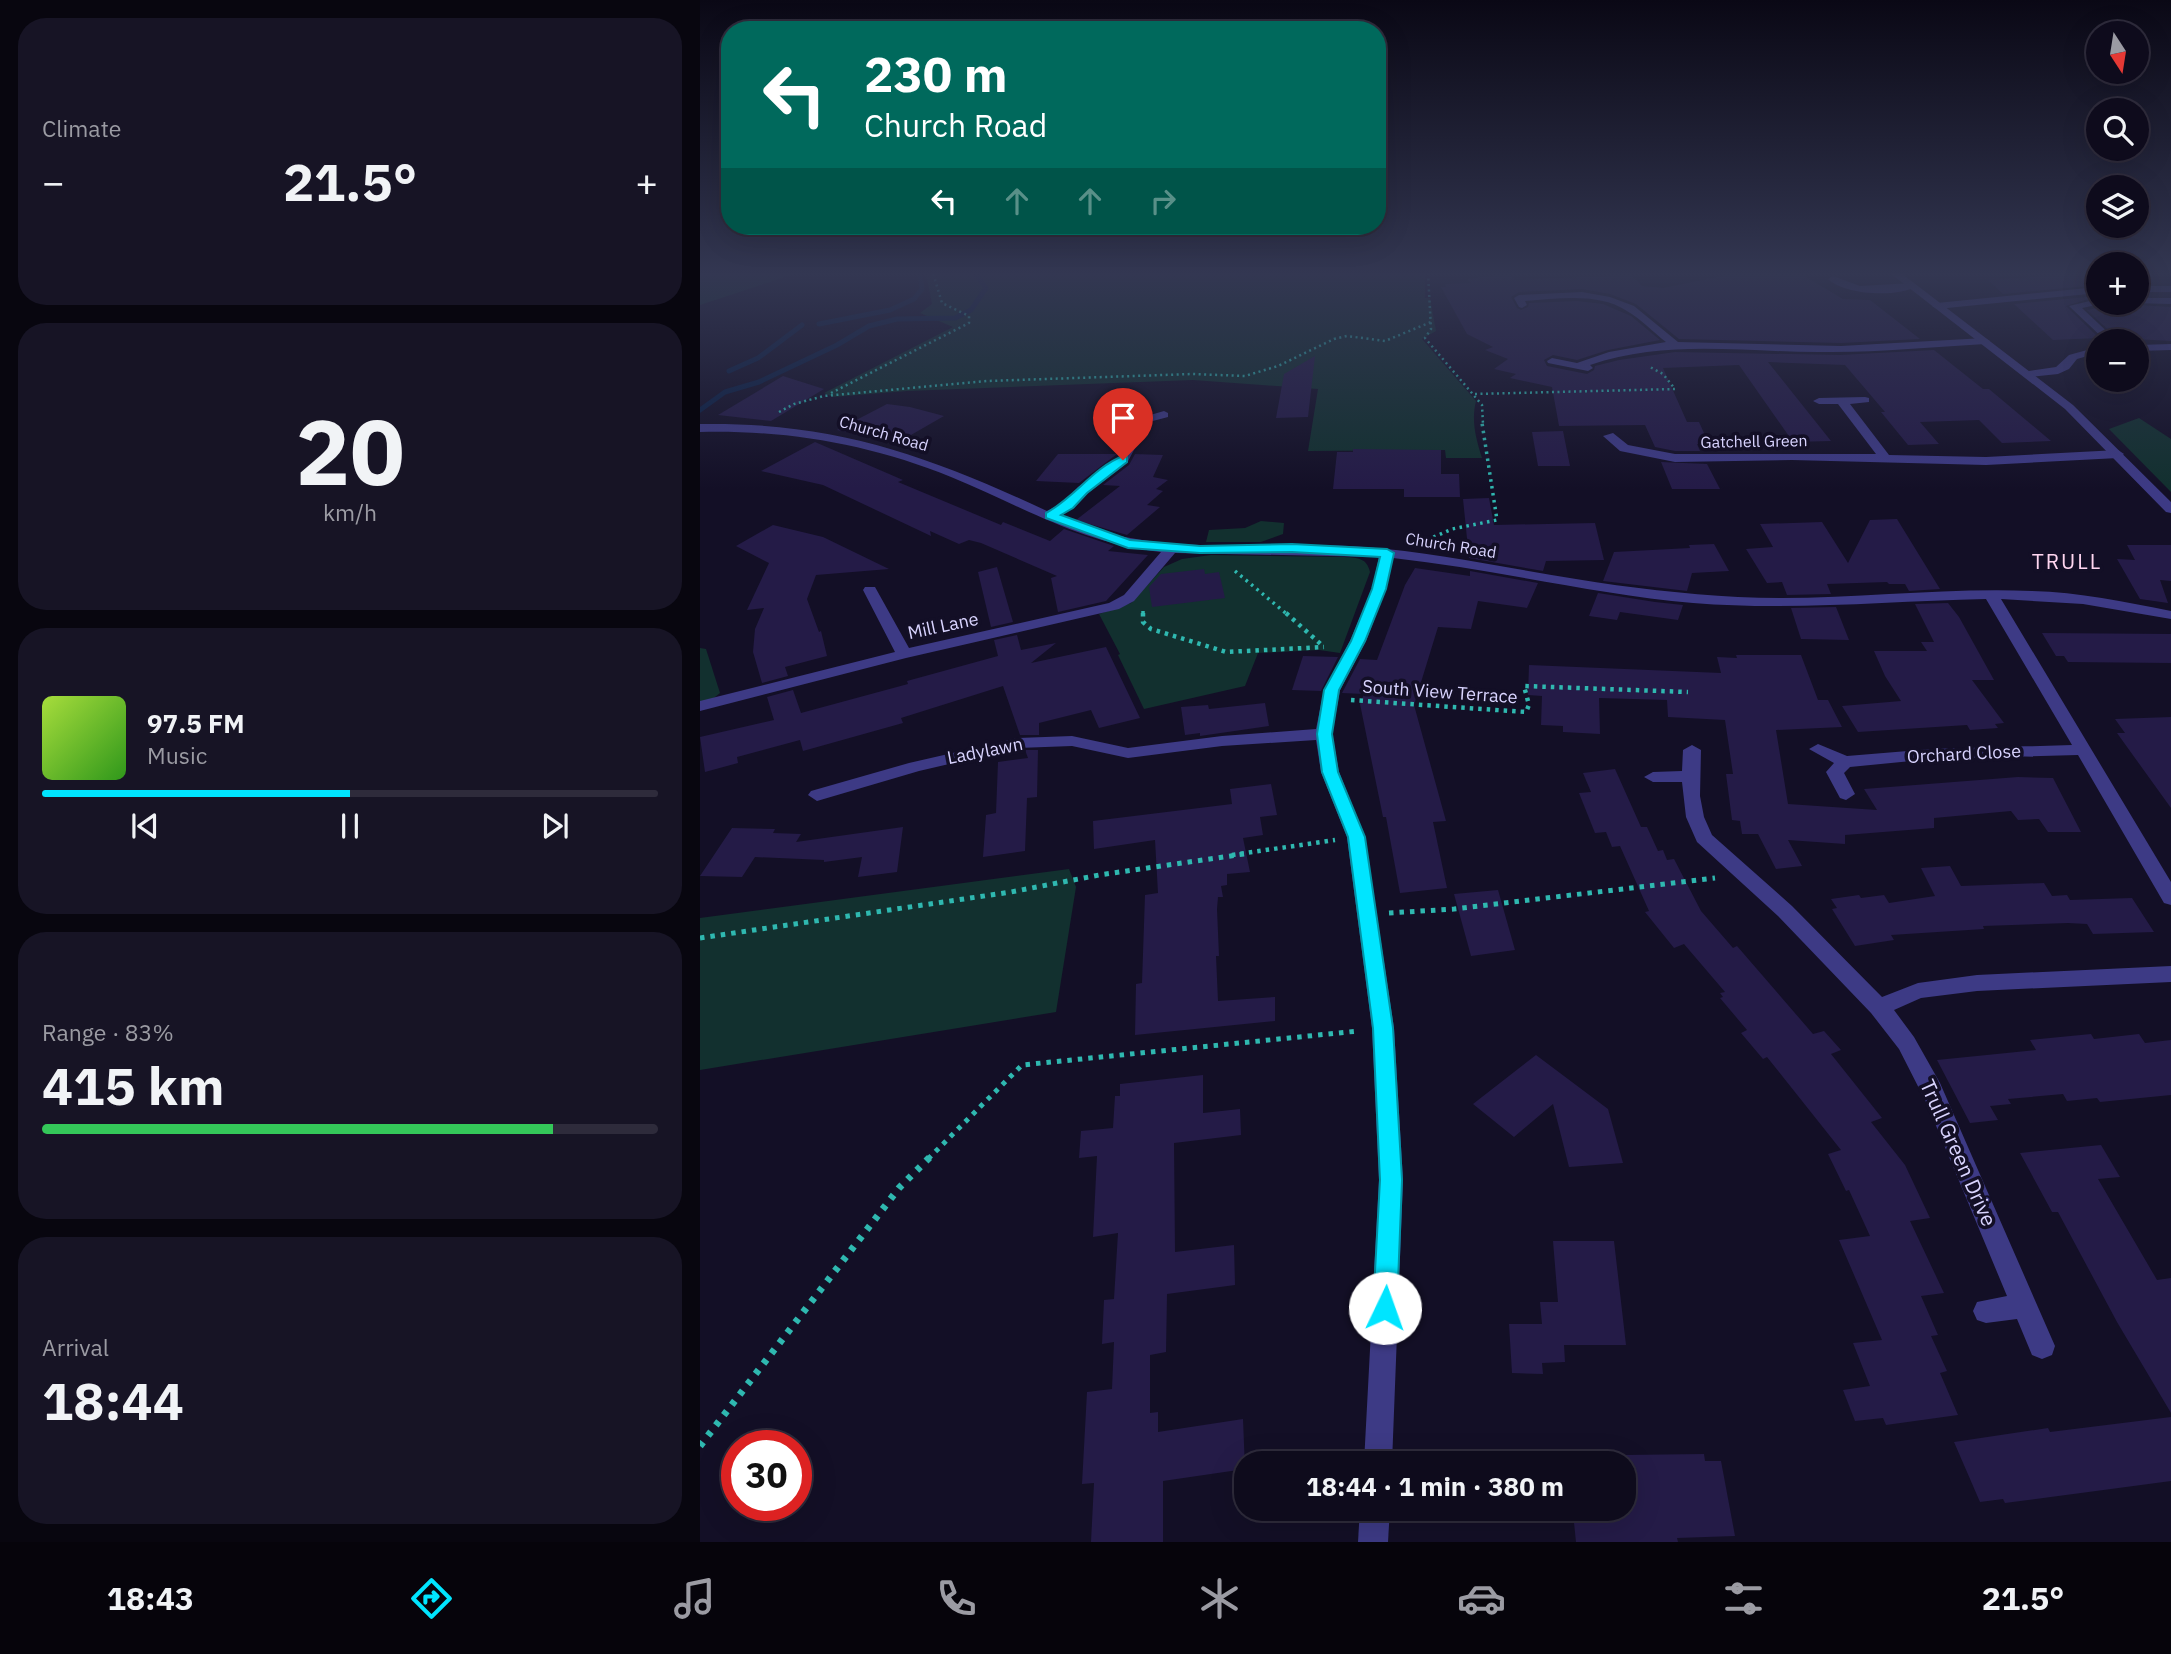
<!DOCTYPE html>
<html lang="en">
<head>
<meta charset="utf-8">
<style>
  :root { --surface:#0e0b1c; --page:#171425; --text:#f1f3f6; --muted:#9b9ba3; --line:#2e2b3b; --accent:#00e5ff }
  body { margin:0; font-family:"IBM Plex Sans",sans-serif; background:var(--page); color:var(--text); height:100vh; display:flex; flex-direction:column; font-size:26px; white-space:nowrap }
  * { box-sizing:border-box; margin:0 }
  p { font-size:23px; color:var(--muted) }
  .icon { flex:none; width:38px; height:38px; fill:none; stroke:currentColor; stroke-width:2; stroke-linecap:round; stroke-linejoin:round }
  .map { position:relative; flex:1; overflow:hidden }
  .side { display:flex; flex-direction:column; gap:18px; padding:18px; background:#08060f; width:700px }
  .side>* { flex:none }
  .hud { position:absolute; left:21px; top:21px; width:665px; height:214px; border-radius:28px; box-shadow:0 7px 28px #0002,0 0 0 2px var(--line); background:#00695c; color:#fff; overflow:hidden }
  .needle { width:46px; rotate:168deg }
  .buttons { position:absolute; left:1386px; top:21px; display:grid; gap:14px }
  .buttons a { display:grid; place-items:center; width:63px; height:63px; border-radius:50%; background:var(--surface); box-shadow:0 7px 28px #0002,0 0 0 2px var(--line); font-size:35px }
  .speed { position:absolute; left:21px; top:1430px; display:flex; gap:14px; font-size:35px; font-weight:700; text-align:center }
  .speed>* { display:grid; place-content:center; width:91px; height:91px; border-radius:50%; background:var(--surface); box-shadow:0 7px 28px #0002,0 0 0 2px var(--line); line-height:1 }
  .speed .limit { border:10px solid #d22; background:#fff; color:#111 }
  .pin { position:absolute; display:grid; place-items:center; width:60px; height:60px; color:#fff; margin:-72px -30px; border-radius:50% 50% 50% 0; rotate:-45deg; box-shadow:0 0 7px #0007 }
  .pin .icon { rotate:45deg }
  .me { position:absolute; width:77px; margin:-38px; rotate:3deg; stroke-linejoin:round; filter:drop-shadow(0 0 5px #0008) }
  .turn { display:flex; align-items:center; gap:24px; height:147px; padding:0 28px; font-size:32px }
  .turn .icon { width:91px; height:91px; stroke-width:2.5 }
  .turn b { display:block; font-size:49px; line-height:60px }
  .lanes { display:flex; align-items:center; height:66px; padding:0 28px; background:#0003; justify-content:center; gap:35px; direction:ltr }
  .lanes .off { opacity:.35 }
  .big { font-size:52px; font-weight:700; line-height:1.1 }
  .side .tile { flex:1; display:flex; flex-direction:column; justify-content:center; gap:10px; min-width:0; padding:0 24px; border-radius:28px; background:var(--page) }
  .side .dial { align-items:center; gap:0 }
  .dial b { font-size:91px; line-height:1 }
  .song { display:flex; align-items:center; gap:21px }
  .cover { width:84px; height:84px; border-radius:10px; background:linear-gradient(135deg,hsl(80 70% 55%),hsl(110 70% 35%)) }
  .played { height:7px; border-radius:4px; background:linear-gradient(90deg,var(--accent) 50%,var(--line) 50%) }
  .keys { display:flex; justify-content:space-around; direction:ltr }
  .heat { display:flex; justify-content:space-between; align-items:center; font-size:38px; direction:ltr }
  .charge { height:10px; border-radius:5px; background:linear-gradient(90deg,#34c759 83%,var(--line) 0) }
  .trip { position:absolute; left:534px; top:1451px; width:402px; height:70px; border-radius:28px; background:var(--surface); box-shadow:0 7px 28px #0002,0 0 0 2px var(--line); font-weight:700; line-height:70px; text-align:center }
  .dock { display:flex; height:112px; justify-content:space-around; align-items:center; background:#06040b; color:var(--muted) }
  .dock .icon { width:49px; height:49px }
  .dock .selected { color:var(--accent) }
  .dock b { font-size:32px; color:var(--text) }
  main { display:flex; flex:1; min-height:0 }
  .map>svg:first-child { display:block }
  .green { fill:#12302f }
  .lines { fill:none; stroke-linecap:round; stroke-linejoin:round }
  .stream { stroke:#0a1f44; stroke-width:5 }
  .building { fill:#241b47 }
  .path-far4 { stroke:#2fb8b0; stroke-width:2.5; stroke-dasharray:2 3.5; stroke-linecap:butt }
  .path-far3 { stroke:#2fb8b0; stroke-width:3.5; stroke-dasharray:2.5 4.5; stroke-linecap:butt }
  .path-far2 { stroke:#2fb8b0; stroke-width:4.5; stroke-dasharray:3.5 5; stroke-linecap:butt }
  .path-far1 { stroke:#2fb8b0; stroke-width:5; stroke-dasharray:4.5 6; stroke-linecap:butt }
  .path { stroke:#2fb8b0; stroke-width:7; stroke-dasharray:5 8; stroke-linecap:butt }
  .minor { fill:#3d3a85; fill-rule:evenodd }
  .tertiary { fill:#3d3a85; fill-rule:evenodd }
  .route { fill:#00e5ff; stroke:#0095a6; stroke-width:2 }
  .labels { text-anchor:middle; stroke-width:7; stroke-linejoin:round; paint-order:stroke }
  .far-street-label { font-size:16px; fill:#d9d4ff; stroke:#130f26 }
  .street-label { font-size:18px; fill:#d9d4ff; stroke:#130f26 }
  .quarter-label { font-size:21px; letter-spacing:2px; fill:#ffd6f0; stroke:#130f26 }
  .near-street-label { font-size:21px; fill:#d9d4ff; stroke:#130f26 }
</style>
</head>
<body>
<main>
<section class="side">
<div class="tile"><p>Climate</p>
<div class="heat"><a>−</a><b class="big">21.5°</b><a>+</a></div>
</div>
<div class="tile dial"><b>20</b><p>km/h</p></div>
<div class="tile">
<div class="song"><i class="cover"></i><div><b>97.5 FM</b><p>Music</p></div></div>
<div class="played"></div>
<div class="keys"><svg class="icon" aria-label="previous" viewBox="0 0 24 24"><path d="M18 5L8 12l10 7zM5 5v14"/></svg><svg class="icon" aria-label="pause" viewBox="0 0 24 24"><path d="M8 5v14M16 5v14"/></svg><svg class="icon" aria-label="next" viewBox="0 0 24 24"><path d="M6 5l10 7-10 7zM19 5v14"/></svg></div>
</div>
<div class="tile"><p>Range · 83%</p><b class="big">415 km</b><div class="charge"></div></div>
<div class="tile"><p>Arrival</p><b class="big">18:44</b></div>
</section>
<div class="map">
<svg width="1471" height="1542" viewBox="0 0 1471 1542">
  <rect width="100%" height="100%" fill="#130f26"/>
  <g class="green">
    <path d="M0,273H97L0,305Z"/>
    <path d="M226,273H725V298H730L736,331L722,339L776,401C771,421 776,439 782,458H746L745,450L608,451L618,389L493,380L207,391L133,397L124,393L253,327L220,313L232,304Z"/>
    <path d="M1439,418L1471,439V492L1409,429Z"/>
    <path d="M561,521L584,523L583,534L561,542H506L509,530L545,528Z"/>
    <path d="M511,555L645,557C658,558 667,558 670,572L640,653L619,650L558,653L545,686L444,709L418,655L420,654L399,614L431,603L464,567L482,559Z"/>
    <path d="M0,648L6,649L20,693L0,709Z"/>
    <path d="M369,869L376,887L356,1012L0,1070V918Z"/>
  </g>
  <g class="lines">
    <g class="stream">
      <path d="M119,324L190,310L214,299L222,289L220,273"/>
      <path d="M29,371L58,358L102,325"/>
      <path d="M0,410L25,392L59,382L137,345L169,326L197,319L255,318L271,310L286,288L275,273"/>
    </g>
  </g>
  <g class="building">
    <path d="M1037,273H1099L1143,299L1170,300L1220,339L1141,343L979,339L936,304L910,294L882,289L819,292L811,297L817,308L821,310L828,307L829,303L877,301L903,304L931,316L960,340L908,350L877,360L853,355L844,360L847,366L887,374L894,370L895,366L919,360L975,352L1140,355L1234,350L1283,389H1289L1351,441L1302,443L1279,420L1220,422L1239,444L1208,445L1181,412H1185L1145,365L1068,362L1131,441L1093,442L1039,365L963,368L987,422H999L1009,444H997L1000,451H975L955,447L945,425L859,426L852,387L810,378L816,374L794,369L808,359L785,350L793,347L767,334L741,287H746L745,284L771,283L767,279L808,274L815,280L931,275L942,286L963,288Z"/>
    <path d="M1394,273H1398V285L1303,294L1288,280Z"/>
    <path d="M1398,296L1366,306L1399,338L1353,340L1314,304Z"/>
    <path d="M1403,303L1471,307V341L1417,338L1387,310L1402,307Z"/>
    <path d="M615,356L608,417L576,418L584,374Z"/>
    <path d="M83,376L124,389L71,421L18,415Z"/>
    <path d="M187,404L210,407L244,416L197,443L137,430Z"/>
    <path d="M863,431L870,466H838L832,432Z"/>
    <path d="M115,442L203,480L198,482L301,525L303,522L350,541L364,529L414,546L408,551L448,555L406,601L358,612L351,578L357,576L281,543L269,540L259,544L230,531L231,536L123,485L61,471Z"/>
    <path d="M653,449L741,450V474H759L760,497H704V489H633L637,452H653Z"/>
    <path d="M358,454H417L379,483L336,481Z"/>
    <path d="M435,454L463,455L453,477L468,480L456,489L463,491L447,505L460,507L427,535L376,520L420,486L403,485L429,465Z"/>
    <path d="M961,462L1007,464L1020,489H972Z"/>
    <path d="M789,498L794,525L895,523L904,560L846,561L843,571L769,558L763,499Z"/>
    <path d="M1197,519L1240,589L1209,591L1205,584H1189L1187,582L1127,584L1131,594L1087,595L1082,582L1067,583L1046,549L1073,547L1060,524L1122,522L1148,563L1170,520Z"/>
    <path d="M73,525L123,537L189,569L116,575L107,599L119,632L121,631L127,656L85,667L88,676L62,683L53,652L55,629L64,608L47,610L69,563L36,546Z"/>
    <path d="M1014,544L1029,571L992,573L987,591L903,581L914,552L990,548L989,545Z"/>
    <path d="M1427,545H1471V581L1460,580L1468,603L1440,599L1417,559L1435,560Z"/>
    <path d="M297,567L313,622L291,627L278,572Z"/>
    <path d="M715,568L770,576V571L838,583L827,608L778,601L771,629L738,627L714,705L746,821L733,822L747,888L700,893L686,817H683L660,704L664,694L642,693L660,659L677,660L705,585Z"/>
    <path d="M504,569L505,574L519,572L525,598L452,607L449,587L461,574Z"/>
    <path d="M898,593L955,602L983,605L978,620L920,612L917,620L889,616Z"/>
    <path d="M1248,603L1259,617L1294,680H1272L1304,723L1295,724L1298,728L1270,730L1267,725L1158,732L1142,706L1201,701L1185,676L1174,651H1227L1221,642H1234L1215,604Z"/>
    <path d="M1136,607L1149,640L1101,639L1091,608Z"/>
    <path d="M1342,633L1471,634V663L1368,662L1364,656H1356Z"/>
    <path d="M317,635L321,650L356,643L331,663L406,647L440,718L399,728L391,710L339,723V735H320L303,686L201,718L203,723L103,751L100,740L37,757L38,763L5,772L0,737L74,720L67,697L93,690L101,713L208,684L207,681L298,656L294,640Z"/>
    <path d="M1036,655H1101L1118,700H1128L1142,727L1076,730L1088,804L1177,810L1164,789L1318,777L1353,778L1381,832H1348L1339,819L1318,820L1311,811L1234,818V828L1145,835V844L1088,840L1102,866L1076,869L1058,834H1042L1040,821L1032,820L1026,774H1033L1025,720L968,717L967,700L899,698L900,734L863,732V726L841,725L842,696L828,695L829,665L1021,673L1017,657L1037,658Z"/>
    <path d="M603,656L638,657L621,691L592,690Z"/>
    <path d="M565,703L569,726L500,736V733L485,735L481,707L508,705L509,709Z"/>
    <path d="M1471,717V808L1417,733H1425L1415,719Z"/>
    <path d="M325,750H338L337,797L327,798L325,851L283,857L286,815L296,813L298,762L328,758Z"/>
    <path d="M915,769L941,827H947L958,851L963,850L967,860L974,859L1001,911L1033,948L1037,946L1113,1034L1124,1031L1141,1050L1131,1054L1182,1118L1171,1122L1205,1165L1230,1218L1210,1221L1244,1293L1221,1296L1238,1335L1231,1336L1247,1371L1240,1373L1258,1415L1186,1425L1183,1418L1155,1421L1143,1390L1170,1386L1153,1343L1182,1340L1139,1240L1170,1236L1149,1190L1146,1191L1128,1154L1141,1150L1067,1057L1063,1059L1041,1033L1047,1030L1020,998L1023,997L1020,993L1025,992L984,944L974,948L945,912L949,911L920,846L912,847L906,832L895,833L879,793L891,792L883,773Z"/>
    <path d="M571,784L577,815L560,817L563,835L543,838L550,872L527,874V885L521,886L523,897H518L517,909L519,956H516L518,1001L575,997V1021L435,1035L436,984L442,983L445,895L458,893L455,840L394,849L393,821L532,804L530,789Z"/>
    <path d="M203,827L197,872L158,877L162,857L124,862V860L55,857L42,877L0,876L32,828L75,829L73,833L101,834L96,842Z"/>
    <path d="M1250,866L1261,886L1344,883L1352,896L1367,895L1370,900L1432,898L1454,932L1393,934L1387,924L1368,923L1283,926L1284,929L1191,935L1194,940L1155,946L1132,909L1137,908L1131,899L1159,895L1161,898L1184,895L1189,903L1235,896L1221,868Z"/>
    <path d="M798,890L815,950L771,956L754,894Z"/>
    <path d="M1391,1034L1394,1039L1439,1034L1445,1043L1471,1040V1095L1400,1102L1397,1098L1367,1101L1363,1094L1308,1099L1311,1104L1290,1106L1298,1120L1270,1123L1237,1060L1336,1050L1330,1040Z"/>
    <path d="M836,1055L908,1109L923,1163L869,1167L853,1104L814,1137L773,1104Z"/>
    <path d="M503,1075V1113L540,1109L541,1135L474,1143L475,1252L534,1245L535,1285L467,1294L466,1352L450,1355V1413L458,1412V1432L543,1419L545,1469L463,1481V1542H391L394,1483L382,1484L387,1392L412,1389L414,1342L402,1344L404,1300L414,1299L418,1233L393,1237L397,1156L379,1158L381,1131L413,1128L415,1096H420V1084Z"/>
    <path d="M1401,1145L1420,1177L1398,1179L1457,1280L1471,1278V1413L1417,1322L1358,1212H1352L1320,1153Z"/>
    <path d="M853,1241H914L926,1345H864L865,1362L842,1363L843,1374L812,1373L809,1324H842L840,1302H858Z"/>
    <path d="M1471,1417V1481L1305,1503L1303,1499L1280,1502L1254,1442L1348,1428L1350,1432Z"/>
    <path d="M1004,1454L1005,1461H1021L1035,1536L977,1538L978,1542H876L873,1513L924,1508V1455Z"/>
  </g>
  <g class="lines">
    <g class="path-far4">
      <path d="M728,273L731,329L725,338L782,405L783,424"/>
      <path d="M131,393L269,323V316L242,303L233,273"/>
      <path d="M775,394L975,389L963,374L950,367"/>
      <path d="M79,412L94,404L124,396L287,381L493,374L545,376L578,366L634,339L647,336L685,341L731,322"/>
    </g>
    <g class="path-far3">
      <path d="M727,540L752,529L797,520L782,423"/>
      <path d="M535,571L588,615"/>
      <path d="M443,611V615"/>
    </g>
    <g class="path-far2">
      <path d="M443,613V622L451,629L526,652L624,647"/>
      <path d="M586,613L624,647"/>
      <path d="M651,700L826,712L829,705L824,686L988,692"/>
      <path d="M532,855L635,840"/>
    </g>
    <g class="path-far1">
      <path d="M689,913L754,909L1015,878"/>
      <path d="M0,938L311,892L399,875L544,854"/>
      <path d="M228,1159L322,1065L658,1031"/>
    </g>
    <path class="path" d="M0,1446L199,1188L230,1157"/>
    <g class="minor">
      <path d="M1133,276L1160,286L1212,283L1217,286C1197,298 1145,295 1128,279Z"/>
      <rect x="1437" y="286" width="34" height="6"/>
      <path d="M1398,287V293L1237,309L1232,306L1237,303Z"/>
      <path d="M882,292L910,297L934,306L978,342L1141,346L1285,338L1290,341L1285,344C1230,347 1174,353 1119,352C1041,352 966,339 890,365L893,368L888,371L848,363L847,361L852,358L877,363L909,352L966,342C953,332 941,319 927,311C898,292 858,299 825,301L827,305L822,308L819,307L814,298L819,295Z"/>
      <path d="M1437,298H1471V304L1434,303H1437Z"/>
      <path d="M1398,299L1401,304L1382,308L1417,341H1406L1369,306Z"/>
      <path d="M1471,344V350L1437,351V345Z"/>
      <path d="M1398,347V353L1377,359L1369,369L1358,374L1329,377L1323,374L1329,371L1356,367L1369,355Z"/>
      <path d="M1165,397L1169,398V402L1150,404L1189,455L1286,457L1418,450L1424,454L1418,458L1286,465L1092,460L975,462L920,451L903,436L913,433L928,445L975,454H1176L1138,404H1119L1113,401L1119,398Z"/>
      <path d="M464,411L468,413V417L449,422L427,463L388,493L374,508L358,516C456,560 561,540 664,547C735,552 805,568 876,579C930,588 984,594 1038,597C1136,602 1234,587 1332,591C1379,592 1425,602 1471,611V619L1383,604L1301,599L1471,882V905L1464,903L1378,755L1232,759L1150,767L1144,773L1155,794L1146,800L1140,798L1126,772L1134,763L1109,749L1118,744L1147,756L1232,749L1372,745L1286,599C1188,601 1092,611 993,603C892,594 794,569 693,558L686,589L666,641L640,690L632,734L639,772L665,837L694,1028L703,1180L692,1463H664L679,1180L672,1028L647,837L621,772L616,740L522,746L428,758L372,746L318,748L219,771L117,801L108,795L111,791L209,763L318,738L372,736L428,748L522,736L616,729L624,690L650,641L672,589L679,557L475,553L434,601L419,609L206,658L0,711V701L195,652L163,590L165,587H175L209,648L409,603L424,595L461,552C378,542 326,508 251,477C169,444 88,430 0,432V424C135,422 227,455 347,511L364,502L378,487L418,458L440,418Z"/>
      <path d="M992,745L1001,750L1000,796L1004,817L1012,835L1092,906L1182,997L1218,983L1277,975L1471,966V982L1277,991L1221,998L1194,1010L1214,1037L1240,1083L1355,1346L1352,1355L1342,1359L1332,1355L1317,1319L1286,1323L1277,1320L1273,1311L1277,1302L1307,1296L1227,1104L1199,1049L1171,1013L1078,916L997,842L986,817L982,782H953L944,777L953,772L982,771L983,750Z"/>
      <path d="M660,1508H690L688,1542H658Z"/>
    </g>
    <path class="tertiary" d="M1190,273H1201L1373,405L1471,502V513L1466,512L1365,409Z"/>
  </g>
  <linearGradient id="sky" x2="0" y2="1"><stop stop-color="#0a0815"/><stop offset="0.56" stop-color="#333752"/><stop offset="1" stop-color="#333752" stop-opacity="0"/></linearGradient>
  <rect width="1471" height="489" fill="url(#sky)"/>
  <path class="route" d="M423,456L427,457V462L387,493L373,508L361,515L430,540L500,546L592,544L687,549L694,553L686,589L665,641L639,690L632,734L638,772L665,837L693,1028L702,1180L697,1308L694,1316L685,1320L677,1316L673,1308L680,1180L673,1028L648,837L622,772L617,734L624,690L651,641L672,589L680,557L592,552L500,553L428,548L346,518V513C374,498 394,467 423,456Z"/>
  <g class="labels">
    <g class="far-street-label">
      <text transform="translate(184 433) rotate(16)" y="6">Church Road</text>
      <text transform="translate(1054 441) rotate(-1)" y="6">Gatchell Green</text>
      <text transform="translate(751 545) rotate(9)" y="6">Church Road</text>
    </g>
    <g class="street-label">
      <text transform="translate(243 626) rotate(-12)" y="6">Mill Lane</text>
      <text transform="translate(740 692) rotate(4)" y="6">South View Terrace</text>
      <text transform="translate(285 751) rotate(-11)" y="6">Ladylawn</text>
      <text transform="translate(1264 754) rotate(-3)" y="6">Orchard Close</text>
    </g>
    <g class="quarter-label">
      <text x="1367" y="569">TRULL</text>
    </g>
    <g class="near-street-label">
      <text transform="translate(1258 1153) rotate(66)" y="7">Trull Green Drive</text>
    </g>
  </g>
</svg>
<div class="buttons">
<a><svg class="needle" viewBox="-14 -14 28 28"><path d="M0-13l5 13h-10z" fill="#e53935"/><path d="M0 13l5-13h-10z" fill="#9b9ba3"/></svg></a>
<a><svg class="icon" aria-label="search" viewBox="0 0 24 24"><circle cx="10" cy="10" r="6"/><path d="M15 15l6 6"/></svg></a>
<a><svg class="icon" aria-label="layers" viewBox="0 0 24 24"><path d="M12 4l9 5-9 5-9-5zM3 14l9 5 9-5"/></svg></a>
<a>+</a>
<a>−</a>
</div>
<div class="speed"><div class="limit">30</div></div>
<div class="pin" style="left:423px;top:460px;background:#d93025"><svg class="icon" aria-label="arrive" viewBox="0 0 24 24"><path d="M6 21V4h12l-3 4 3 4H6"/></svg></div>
<svg class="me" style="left:685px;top:1308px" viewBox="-20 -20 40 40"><circle r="19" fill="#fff"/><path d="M0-13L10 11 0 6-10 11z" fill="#00e5ff"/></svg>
<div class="trip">18:44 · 1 min · 380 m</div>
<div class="hud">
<div class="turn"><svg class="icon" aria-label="left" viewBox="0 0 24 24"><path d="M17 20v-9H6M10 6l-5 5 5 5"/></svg><div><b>230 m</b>Church Road</div></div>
<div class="lanes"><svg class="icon" aria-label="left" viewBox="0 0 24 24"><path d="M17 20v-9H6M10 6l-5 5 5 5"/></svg><svg class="icon off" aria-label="ahead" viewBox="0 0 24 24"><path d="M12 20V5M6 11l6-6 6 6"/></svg><svg class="icon off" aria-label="ahead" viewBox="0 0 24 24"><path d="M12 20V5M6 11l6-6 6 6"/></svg><svg class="icon off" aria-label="right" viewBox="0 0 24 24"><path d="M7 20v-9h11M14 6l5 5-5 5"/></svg></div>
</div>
</div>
</main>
<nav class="dock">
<b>18:43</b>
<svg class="icon selected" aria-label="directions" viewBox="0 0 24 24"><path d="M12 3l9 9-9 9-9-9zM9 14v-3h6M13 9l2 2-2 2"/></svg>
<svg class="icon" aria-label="music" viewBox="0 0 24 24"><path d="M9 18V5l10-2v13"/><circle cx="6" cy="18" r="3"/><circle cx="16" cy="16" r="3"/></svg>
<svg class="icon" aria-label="phone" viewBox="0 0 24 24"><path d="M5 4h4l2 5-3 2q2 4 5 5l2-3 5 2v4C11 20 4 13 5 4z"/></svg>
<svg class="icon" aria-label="climate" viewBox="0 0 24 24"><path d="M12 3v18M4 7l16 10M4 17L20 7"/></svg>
<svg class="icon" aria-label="car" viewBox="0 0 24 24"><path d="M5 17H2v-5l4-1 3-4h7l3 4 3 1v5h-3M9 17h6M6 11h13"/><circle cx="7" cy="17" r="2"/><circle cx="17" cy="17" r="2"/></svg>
<svg class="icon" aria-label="filters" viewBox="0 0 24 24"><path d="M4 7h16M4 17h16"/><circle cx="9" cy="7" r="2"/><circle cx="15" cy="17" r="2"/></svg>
<b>21.5°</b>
</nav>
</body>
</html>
